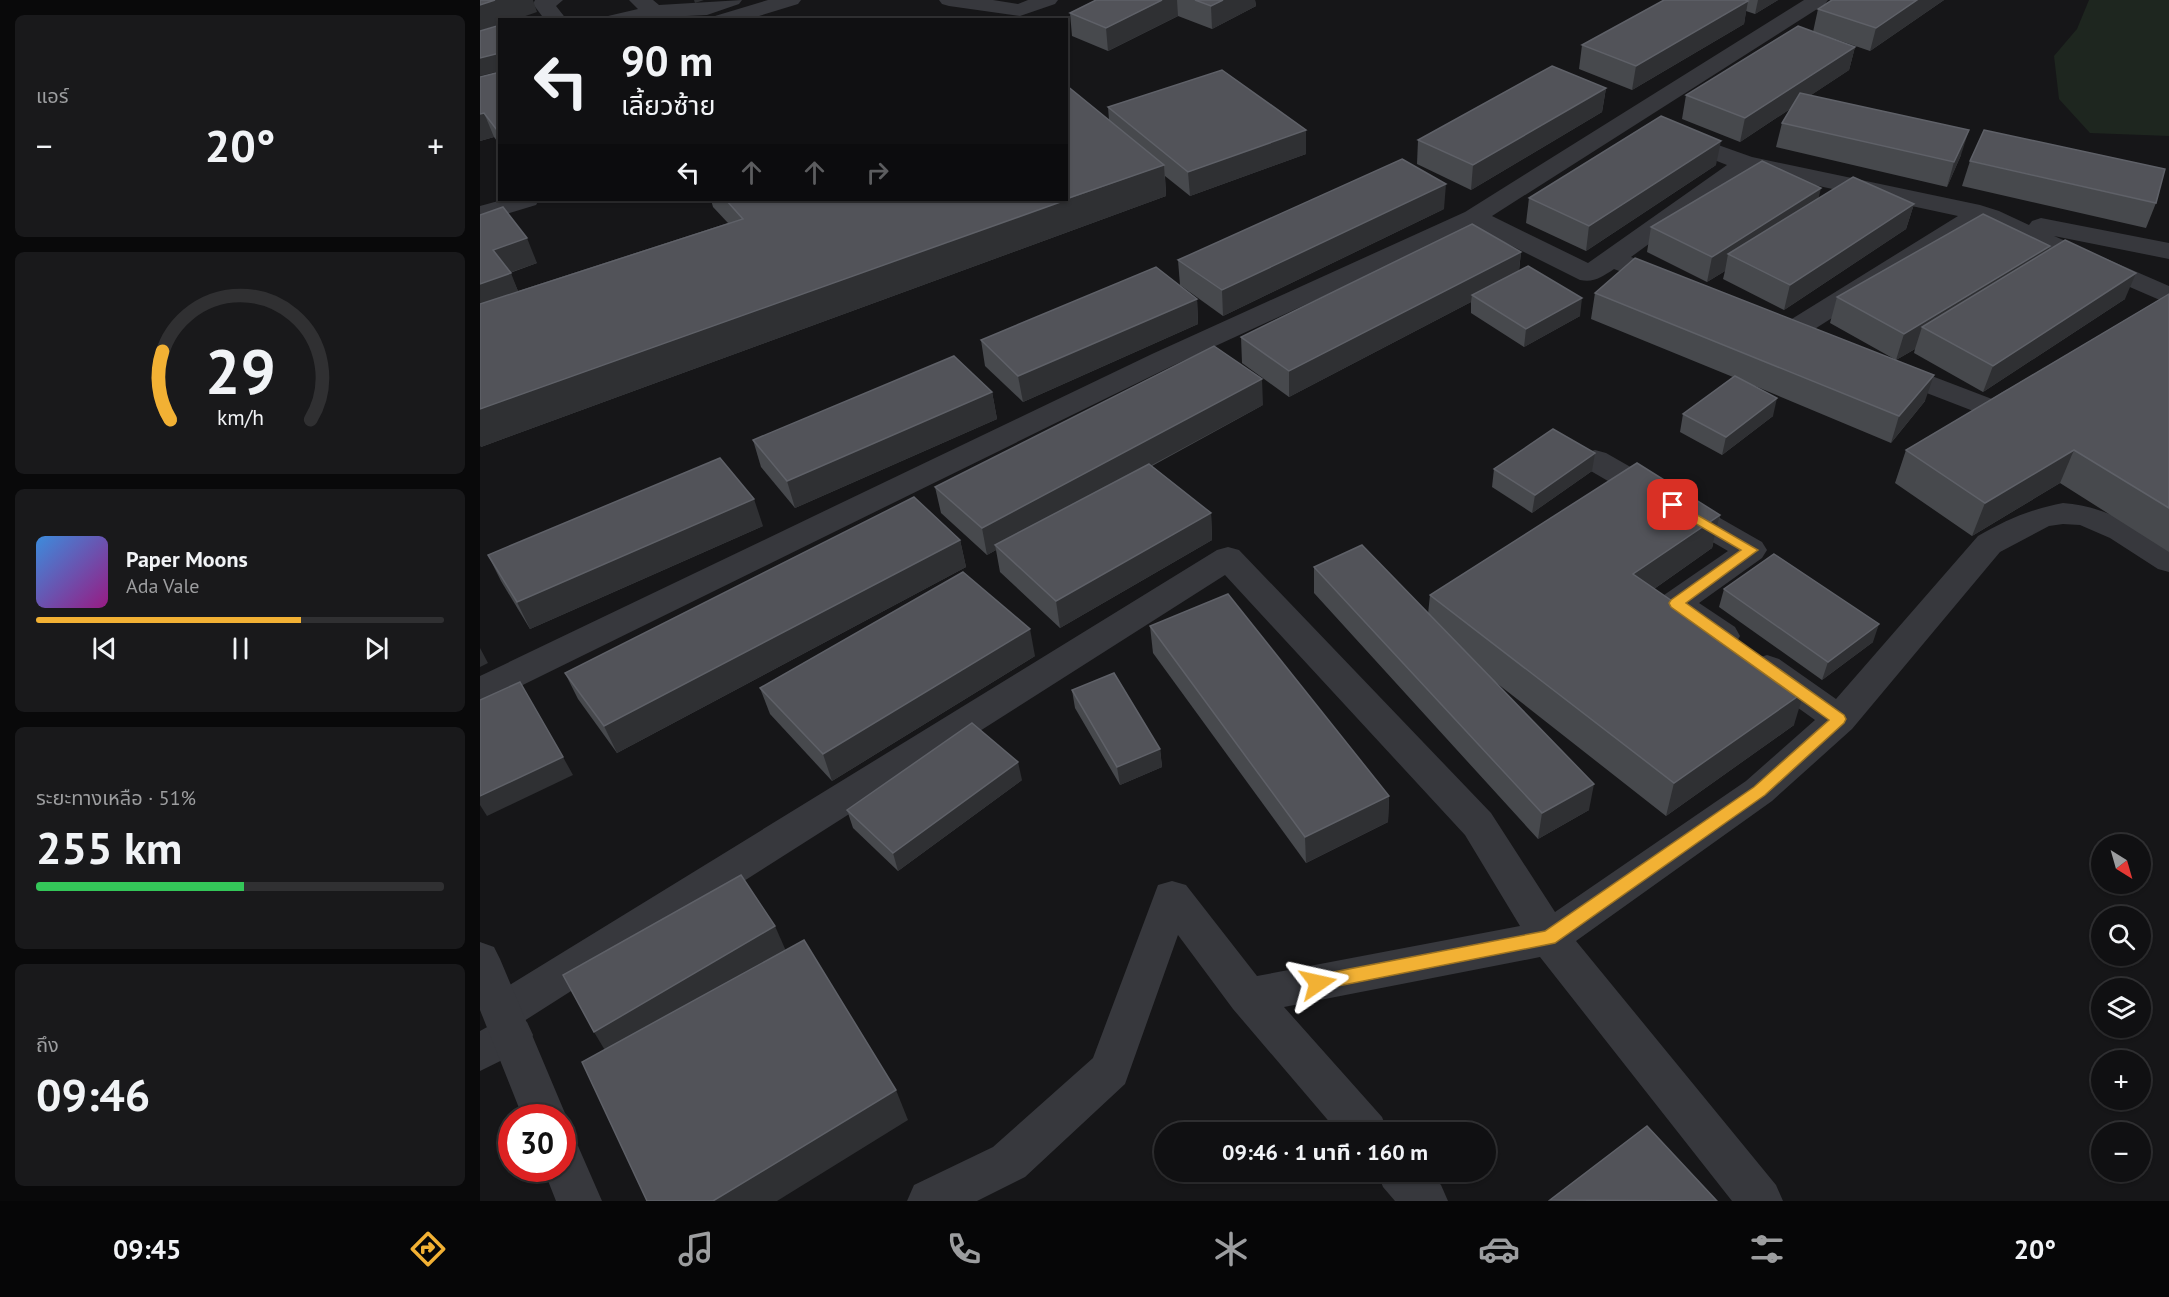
<!DOCTYPE html>
<html lang="th">
<head>
<meta charset="utf-8">
<style>
  :root { --surface:#101012; --page:#19191b; --text:#f1f3f6; --muted:#9c9d9f; --line:#303032; --accent:#f2b134 }
  body { margin:0; font-family:"PT Sans","Noto Sans Thai",sans-serif; background:var(--page); color:var(--text); height:100vh; display:flex; flex-direction:column; font-size:22px; white-space:nowrap }
  * { box-sizing:border-box; margin:0 }
  p { font-size:20px; color:var(--muted) }
  .icon { flex:none; width:33px; height:33px; fill:none; stroke:currentColor; stroke-width:2; stroke-linecap:round; stroke-linejoin:round }
  .map { position:relative; flex:1; overflow:hidden }
  .drawer { display:flex; flex-direction:column; gap:15px; padding:15px; background:#09090a; width:480px }
  .drawer>* { flex:none }
  .top-card { position:absolute; left:18px; top:18px; width:570px; height:183px; border-radius:0px; box-shadow:0 2px 4px #0004,0 0 0 2px var(--line); background:#101012; color:var(--text); overflow:hidden }
  .needle { width:39px; rotate:143deg }
  .buttons { position:absolute; left:1611px; top:834px; display:grid; gap:12px }
  .buttons a { display:grid; place-items:center; width:60px; height:60px; border-radius:50%; background:var(--surface); box-shadow:0 2px 4px #0004,0 0 0 2px var(--line); font-size:30px }
  .speed { position:absolute; left:18px; top:1104px; display:flex; gap:12px; font-size:30px; font-weight:700; text-align:center }
  .speed>* { display:grid; place-content:center; width:78px; height:78px; border-radius:50%; background:var(--surface); box-shadow:0 2px 4px #0004,0 0 0 2px var(--line); line-height:1 }
  .speed .limit { border:9px solid #d22; background:#fff; color:#111 }
  .pin { position:absolute; display:grid; place-items:center; width:51px; height:51px; color:#fff; margin:-26px; border-radius:12px; box-shadow:0 3px 9px #0006 }
  .me { position:absolute; width:66px; margin:-33px; rotate:79deg; stroke-linejoin:round; filter:drop-shadow(0 0 4px #0008) }
  .turn { display:flex; align-items:center; gap:21px; height:126px; padding:0 24px; font-size:27px }
  .turn .icon { width:78px; height:78px; stroke-width:2.5 }
  .turn b { display:block; font-size:42px; line-height:51px }
  .lanes { display:flex; align-items:center; height:57px; padding:0 24px; background:#0003; justify-content:center; gap:30px; direction:ltr }
  .lanes .off { opacity:.35 }
  .big { font-size:45px; font-weight:700; line-height:1.1 }
  .drawer .card { flex:1; display:flex; flex-direction:column; justify-content:center; gap:9px; min-width:0; padding:0 21px; border-radius:9px; background:var(--page) }
  .drawer .dial { align-items:center; gap:0 }
  .dial svg { height:156px; overflow:visible; fill:none; stroke:var(--line); stroke-width:7; stroke-linecap:round; text-anchor:middle }
  .dial text { fill:var(--text); stroke:none }
  .song { display:flex; align-items:center; gap:18px }
  .cover { width:72px; height:72px; border-radius:9px; background:linear-gradient(135deg,hsl(210 70% 55%),hsl(310 70% 35%)) }
  .played { height:6px; border-radius:3px; background:linear-gradient(90deg,var(--accent) 65%,var(--line) 65%) }
  .keys { display:flex; justify-content:space-around; direction:ltr }
  .heat { display:flex; justify-content:space-between; align-items:center; font-size:33px; direction:ltr }
  .charge { height:9px; border-radius:4px; background:linear-gradient(90deg,#34c759 51%,var(--line) 0) }
  .trip { position:absolute; left:674px; top:1122px; width:342px; height:60px; border-radius:30px; background:var(--surface); box-shadow:0 2px 4px #0004,0 0 0 2px var(--line); font-weight:700; line-height:60px; text-align:center }
  .dock { display:flex; height:96px; justify-content:space-around; align-items:center; background:#060607; color:var(--muted) }
  .dock .icon { width:42px; height:42px }
  .dock .selected { color:var(--accent) }
  .dock b { font-size:27px; color:var(--text) }
  main { display:flex; flex:1; min-height:0 }
  .map>svg:first-child { display:block }
  .green { fill:#1e261f }
  .lines { fill:none; stroke-linecap:round; stroke-linejoin:round }
  .minor { fill:#37383d; fill-rule:evenodd }
  .tertiary { fill:#37383d; fill-rule:evenodd }
  .wall { fill:#47494d }
  .shaded-wall { fill:#2f3033 }
  .building { fill:#525359; stroke:#5f6168; stroke-width:1.5 }
  .route { fill:#f2b134; stroke:#9d7322; stroke-width:1.5 }
</style>
</head>
<body>
<main>
<section class="drawer">
<div class="card"><p>แอร์</p>
<div class="heat"><a>−</a><b class="big">20°</b><a>+</a></div>
</div>
<div class="card dial"><svg viewBox="0 0 100 80">
<path d="M14 69A42 42 0 1 1 86 69"/>
<path d="M14 69A42 42 0 0 1 10 34" stroke="#f2b134"/>
<text x="50" y="56" font-size="32" font-weight="700">29</text>
<text x="50" y="72" font-size="11">km/h</text>
</svg></div>
<div class="card">
<div class="song"><i class="cover"></i><div><b>Paper Moons</b><p>Ada Vale</p></div></div>
<div class="played"></div>
<div class="keys"><svg class="icon" aria-label="previous" viewBox="0 0 24 24"><path d="M18 5L8 12l10 7zM5 5v14"/></svg><svg class="icon" aria-label="pause" viewBox="0 0 24 24"><path d="M8 5v14M16 5v14"/></svg><svg class="icon" aria-label="next" viewBox="0 0 24 24"><path d="M6 5l10 7-10 7zM19 5v14"/></svg></div>
</div>
<div class="card"><p>ระยะทางเหลือ · 51%</p><b class="big">255 km</b><div class="charge"></div></div>
<div class="card"><p>ถึง</p><b class="big">09:46</b></div>
</section>
<div class="map">
<svg width="1689" height="1201" viewBox="0 0 1689 1201">
  <rect width="100%" height="100%" fill="#161618"/>
  <path class="green" d="M1609,0H1689V136L1610,133L1579,99L1574,56L1597,29Z"/>
  <g class="lines">
    <g class="minor">
      <path d="M55,0H83L76,6L87,20H65L53,4Z"/>
      <path d="M149,0H173L179,5L262,0L259,4L227,15L125,20L128,16L158,9Z"/>
      <path d="M288,0H321L318,4L266,20H232L235,16Z"/>
      <path d="M459,0H513L538,4L548,0H578L575,4L540,16L469,6L462,4Z"/>
      <path d="M1324,0H1348L1345,4L1012,216L1108,263L1247,165L1188,142L1184,137L1188,132L1196,130L1272,157L1500,205L1519,211L1549,225L1552,221L1561,218L1689,243V259L1574,236L1689,286V304L1502,223L1322,337L1312,339L1302,337L1298,331L1302,325L1478,216L1269,171L1151,257L1198,276L1202,282L1198,288L1189,290L1134,269C1122,277 1114,283 1100,280L994,227L692,366L12,700L0,704V676L672,354L985,212Z"/>
      <path d="M22,200H59L56,205L0,222V206Z"/>
      <path d="M1410,360L1512,399C1525,390 1535,383 1551,387L1555,393C1547,406 1529,415 1514,419L1400,375L1396,369L1400,363Z"/>
      <path d="M1115,450L1126,453L1282,542L1287,550L1282,558L1219,603L1255,627L1260,636L1255,645C1250,646 1246,648 1241,648C1226,646 1187,616 1179,603L1184,595L1248,551L1104,467L1100,460L1104,453Z"/>
      <path d="M1583,503C1624,506 1655,525 1689,546V572L1678,569L1630,538L1600,525L1583,524L1569,526L1520,552L1372,729L1292,801L1096,941L1296,1185L1303,1201H1252L1060,957L804,1007L902,1117L908,1132H858L753,1009L698,935L645,1084L545,1177L497,1201H427L434,1185L513,1147L613,1058L678,885L692,881L706,885L777,976L1040,926L985,835L745,575L44,1021L47,1022L53,1035L47,1048L0,1071V1031L9,1026L1,1012L7,999L737,550L748,547L759,550L1011,813L1075,912L1266,781L1335,720L1275,677L1270,668L1275,659L1287,655L1299,659L1356,699L1498,536C1526,520 1551,509 1583,503Z"/>
      <path d="M897,1172H948L961,1185L968,1201H915L903,1187Z"/>
    </g>
    <g class="tertiary">
      <path d="M0,942L14,947L20,959L87,1118L82,1128V1118H43L0,1010Z"/>
      <path d="M82,1140L98,1146L122,1201H76L63,1168H82Z"/>
    </g>
  </g>
  <g class="wall">
    <path d="M616,0H775L776,6L732,29L698,16L628,51L592,36L590,13Z"/>
    <path d="M1184,0H1298L1275,14L1266,11L1264,24L1152,90L1099,69L1102,45Z"/>
    <path d="M1352,0H1464L1390,51L1349,37L1375,47L1369,70L1331,95L1481,155L1467,187L1296,147L1302,123L1310,109L1260,142L1202,119L1206,95L1333,32L1338,9Z"/>
    <path d="M20,72V145L14,137L0,141V77Z"/>
    <path d="M1126,88L1122,112L991,190L937,164L938,140Z"/>
    <path d="M628,107L826,154L710,196L685,176L686,196L1,447L0,215L57,263L30,273L38,291L248,223L233,207L231,200H586L629,120Z"/>
    <path d="M1490,161L1676,203L1666,228L1482,186Z"/>
    <path d="M1236,165L1106,251L1046,223L1049,198Z"/>
    <path d="M1339,198L1434,204L1426,229L1304,310L1243,279L1245,271L1227,282L1167,252L1171,227Z"/>
    <path d="M964,209L743,316L700,285L698,260Z"/>
    <path d="M1570,246L1569,250L1645,299L1503,392L1434,353L1435,349L1416,360L1350,323L1357,297Z"/>
    <path d="M1041,252L1039,271L1100,316L1044,347L991,313V302L809,397L762,363L761,337Z"/>
    <path d="M1115,293L1445,401L1411,443L1275,386L1293,416L1242,455L1200,432L1203,414L1253,377L1111,319Z"/>
    <path d="M1689,294V552L1580,483L1492,536L1415,483L1426,450Z"/>
    <path d="M717,299L718,324L543,402L505,366L501,340Z"/>
    <path d="M512,392L517,419L315,508L281,467L273,440Z"/>
    <path d="M783,405L672,466L731,513L732,540L580,628L520,572L516,550L507,555L461,513L455,487Z"/>
    <path d="M1014,469L1112,471L1052,513L1012,487Z"/>
    <path d="M1240,515L1232,548L1174,589L1314,725L1186,816L1014,681L1109,810L1058,839L834,593V567L948,614L950,595Z"/>
    <path d="M283,526L50,629L21,581L8,555Z"/>
    <path d="M480,540L486,567L137,753L98,699L85,673Z"/>
    <path d="M1244,589L1393,642L1342,680L1239,607Z"/>
    <path d="M670,626L909,796L908,822L826,863L673,653Z"/>
    <path d="M555,656L352,781L290,714L280,688Z"/>
    <path d="M592,690L680,749L682,767L640,785L595,708Z"/>
    <path d="M542,780L418,871L373,828L367,810Z"/>
  </g>
  <g class="shaded-wall">
    <path d="M15,0H53L57,12L34,20H20V24L0,31V5Z"/>
    <path d="M214,0H224L215,3Z"/>
    <path d="M682,0H697L698,16L628,51L626,28Z"/>
    <path d="M743,0H775L776,6L732,29L731,6Z"/>
    <path d="M1278,0H1298L1275,14Z"/>
    <path d="M1437,0H1464L1390,51L1396,28Z"/>
    <path d="M1268,1L1264,24L1152,90L1156,66Z"/>
    <path d="M1375,47L1369,70L1260,142L1265,118Z"/>
    <path d="M20,53V71L0,76V58Z"/>
    <path d="M1126,88L1122,112L991,190L993,165Z"/>
    <path d="M4,113L14,137L0,141V114Z"/>
    <path d="M826,130V154L710,196L708,172Z"/>
    <path d="M1489,130L1481,155L1467,187L1474,162Z"/>
    <path d="M1241,141L1236,165L1106,251L1109,226Z"/>
    <path d="M684,165L686,196L1,447L0,446V409Z"/>
    <path d="M966,184L964,209L743,316L742,290Z"/>
    <path d="M1341,188L1335,213L1248,254L1245,271L1227,282L1232,257Z"/>
    <path d="M1434,204L1426,229L1304,310L1310,285Z"/>
    <path d="M47,238L57,263L23,275L13,250Z"/>
    <path d="M1570,246L1561,272L1442,327L1435,349L1416,360L1424,334Z"/>
    <path d="M1041,252L1038,278L992,295L991,302L809,397V371Z"/>
    <path d="M31,273L41,299L0,313V284Z"/>
    <path d="M1656,273L1645,299L1503,392L1513,366Z"/>
    <path d="M1102,298L1100,316L1044,347L1046,329Z"/>
    <path d="M717,299L718,324L543,402L538,376Z"/>
    <path d="M1454,375L1445,401L1411,443L1419,416Z"/>
    <path d="M782,379L783,405L518,548L515,545L516,550L507,555L502,528Z"/>
    <path d="M512,392L517,419L315,508L307,481Z"/>
    <path d="M1297,398L1293,416L1242,455L1246,437Z"/>
    <path d="M1594,450L1580,483L1492,536L1505,503Z"/>
    <path d="M1115,453L1112,471L1052,513L1055,495Z"/>
    <path d="M274,499L283,526L50,629L37,602Z"/>
    <path d="M731,513L732,540L580,628L576,601Z"/>
    <path d="M1240,515L1232,548L1147,608L1153,574Z"/>
    <path d="M480,540L486,567L137,753L124,726Z"/>
    <path d="M1399,624L1393,642L1342,680L1348,662Z"/>
    <path d="M550,629L555,656L352,781L343,754Z"/>
    <path d="M0,648L8,663L0,667Z"/>
    <path d="M1324,692L1314,725L1186,816L1194,783Z"/>
    <path d="M680,749L682,767L640,785L637,767Z"/>
    <path d="M83,757L93,775L7,816L0,805V796Z"/>
    <path d="M538,762L542,780L418,871L413,853Z"/>
    <path d="M1114,784L1109,810L1058,839L1062,813Z"/>
    <path d="M909,796L908,822L826,863L825,837Z"/>
    <path d="M295,926L306,951L129,1057L114,1032Z"/>
    <path d="M416,1090L428,1120L297,1201H233Z"/>
  </g>
  <g class="building">
    <path d="M0,0H15L0,5Z"/>
    <path d="M616,0H682L626,28L590,13Z"/>
    <path d="M715,0H743L731,6Z"/>
    <path d="M1184,0H1265L1268,1L1156,66L1102,45Z"/>
    <path d="M1352,0H1437L1396,28L1338,9Z"/>
    <path d="M20,25V53L0,58V31Z"/>
    <path d="M1318,26L1375,47L1265,118L1206,95Z"/>
    <path d="M1072,66L1126,88L993,165L938,140Z"/>
    <path d="M742,70L826,130L708,172L628,107Z"/>
    <path d="M20,72V134L4,113L0,114V77Z"/>
    <path d="M586,85L684,165L586,199Z"/>
    <path d="M1320,93L1489,130L1474,162L1302,123Z"/>
    <path d="M1181,116L1241,141L1109,226L1049,198Z"/>
    <path d="M1504,130L1685,169L1676,203L1490,161Z"/>
    <path d="M922,159L966,184L742,290L698,260Z"/>
    <path d="M1282,161L1341,188L1232,257L1171,227Z"/>
    <path d="M1373,177L1434,204L1310,285L1248,254Z"/>
    <path d="M246,200H586L0,409V304L263,219Z"/>
    <path d="M23,207L47,238L13,250L31,273L0,284V215Z"/>
    <path d="M1503,214L1570,246L1424,334L1357,297Z"/>
    <path d="M992,224L1041,252L809,371L761,337Z"/>
    <path d="M1585,240L1656,273L1513,366L1442,327Z"/>
    <path d="M1155,258L1454,375L1419,416L1115,293Z"/>
    <path d="M1048,266L1102,298L1046,329L992,295Z"/>
    <path d="M676,267L717,299L538,376L501,340Z"/>
    <path d="M1689,294V508L1594,450L1505,503L1426,450Z"/>
    <path d="M734,346L782,379L502,528L455,487Z"/>
    <path d="M474,356L512,392L307,481L273,440Z"/>
    <path d="M1255,376L1297,398L1246,437L1203,414Z"/>
    <path d="M1073,429L1115,453L1055,495L1014,469Z"/>
    <path d="M240,458L274,499L37,602L8,555Z"/>
    <path d="M1157,463L1240,515L1153,574L1324,692L1194,783L950,595Z"/>
    <path d="M669,464L731,513L576,601L515,545Z"/>
    <path d="M434,497L480,540L124,726L85,673Z"/>
    <path d="M882,545L1114,784L1062,813L834,567Z"/>
    <path d="M1294,554L1399,624L1348,662L1244,589Z"/>
    <path d="M483,572L550,629L343,754L280,688Z"/>
    <path d="M748,594L909,796L825,837L670,626Z"/>
    <path d="M634,673L680,749L637,767L592,690Z"/>
    <path d="M40,682L83,757L0,796V700Z"/>
    <path d="M492,723L538,762L413,853L367,810Z"/>
    <path d="M261,875L295,926L114,1032L83,975Z"/>
    <path d="M324,940L416,1090L233,1201H167L102,1062Z"/>
    <path d="M1167,1126L1237,1201L1070,1200Z"/>
  </g>
  <path class="route" d="M1193,501L1278,550L1206,603L1364,715L1366,719L1364,723L1285,795L1075,943L838,990L832,988L829,983L832,978L838,975L1065,931L1274,787L1349,720L1191,607L1189,603L1191,600L1261,550L1189,508L1187,505L1189,502Z"/>
</svg>
<div class="buttons">
<a><svg class="needle" viewBox="-14 -14 28 28"><path d="M0-13l5 13h-10z" fill="#e53935"/><path d="M0 13l5-13h-10z" fill="#9c9d9f"/></svg></a>
<a><svg class="icon" aria-label="search" viewBox="0 0 24 24"><circle cx="10" cy="10" r="6"/><path d="M15 15l6 6"/></svg></a>
<a><svg class="icon" aria-label="layers" viewBox="0 0 24 24"><path d="M12 4l9 5-9 5-9-5zM3 14l9 5 9-5"/></svg></a>
<a>+</a>
<a>−</a>
</div>
<div class="speed"><div class="limit">30</div></div>
<div class="pin" style="left:1193px;top:505px;background:#d93025"><svg class="icon" aria-label="arrive" viewBox="0 0 24 24"><path d="M6 21V4h12l-3 4 3 4H6"/></svg></div>
<svg class="me" style="left:838px;top:983px" viewBox="-20 -20 40 40"><path d="M0-17L14 15 0 8-14 15z" fill="#f2b134" stroke="#fff" stroke-width="4"/></svg>
<div class="trip">09:46 · 1 นาที · 160 m</div>
<div class="top-card">
<div class="turn"><svg class="icon" aria-label="left" viewBox="0 0 24 24"><path d="M17 20v-9H6M10 6l-5 5 5 5"/></svg><div><b>90 m</b>เลี้ยวซ้าย</div></div>
<div class="lanes"><svg class="icon" aria-label="left" viewBox="0 0 24 24"><path d="M17 20v-9H6M10 6l-5 5 5 5"/></svg><svg class="icon off" aria-label="ahead" viewBox="0 0 24 24"><path d="M12 20V5M6 11l6-6 6 6"/></svg><svg class="icon off" aria-label="ahead" viewBox="0 0 24 24"><path d="M12 20V5M6 11l6-6 6 6"/></svg><svg class="icon off" aria-label="right" viewBox="0 0 24 24"><path d="M7 20v-9h11M14 6l5 5-5 5"/></svg></div>
</div>
</div>
</main>
<nav class="dock">
<b>09:45</b>
<svg class="icon selected" aria-label="directions" viewBox="0 0 24 24"><path d="M12 3l9 9-9 9-9-9zM9 14v-3h6M13 9l2 2-2 2"/></svg>
<svg class="icon" aria-label="music" viewBox="0 0 24 24"><path d="M9 18V5l10-2v13"/><circle cx="6" cy="18" r="3"/><circle cx="16" cy="16" r="3"/></svg>
<svg class="icon" aria-label="phone" viewBox="0 0 24 24"><path d="M5 4h4l2 5-3 2q2 4 5 5l2-3 5 2v4C11 20 4 13 5 4z"/></svg>
<svg class="icon" aria-label="climate" viewBox="0 0 24 24"><path d="M12 3v18M4 7l16 10M4 17L20 7"/></svg>
<svg class="icon" aria-label="car" viewBox="0 0 24 24"><path d="M5 17H2v-5l4-1 3-4h7l3 4 3 1v5h-3M9 17h6M6 11h13"/><circle cx="7" cy="17" r="2"/><circle cx="17" cy="17" r="2"/></svg>
<svg class="icon" aria-label="filters" viewBox="0 0 24 24"><path d="M4 7h16M4 17h16"/><circle cx="9" cy="7" r="2"/><circle cx="15" cy="17" r="2"/></svg>
<b>20°</b>
</nav>
</body>
</html>
